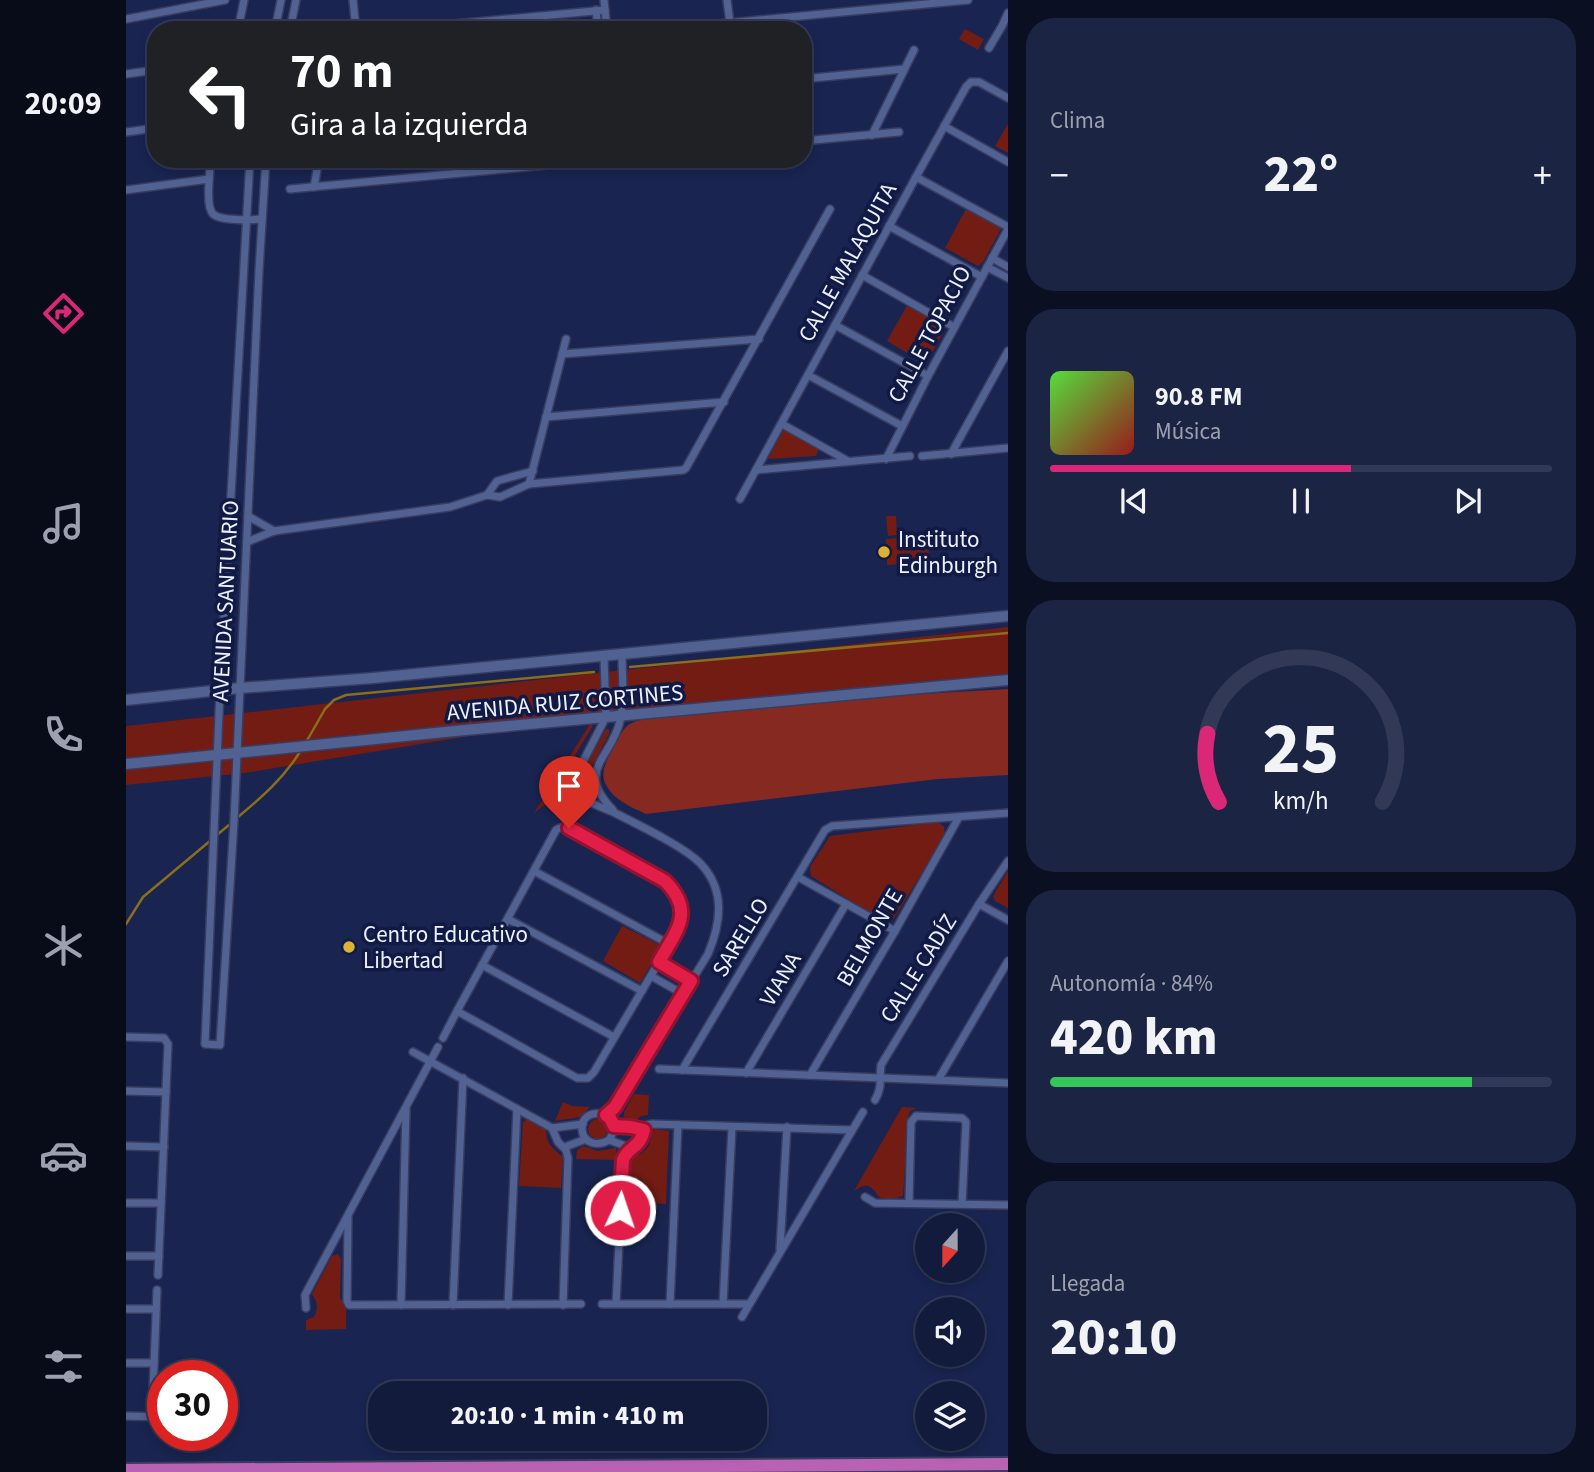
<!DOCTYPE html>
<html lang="es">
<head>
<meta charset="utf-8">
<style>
  :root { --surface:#131b3c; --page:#1c2443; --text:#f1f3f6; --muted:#9da1af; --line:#323956; --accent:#db2777 }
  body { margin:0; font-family:"Source Sans 3",sans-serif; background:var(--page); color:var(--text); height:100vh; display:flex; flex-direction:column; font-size:26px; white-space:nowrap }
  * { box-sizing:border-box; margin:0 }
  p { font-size:23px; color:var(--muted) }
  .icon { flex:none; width:38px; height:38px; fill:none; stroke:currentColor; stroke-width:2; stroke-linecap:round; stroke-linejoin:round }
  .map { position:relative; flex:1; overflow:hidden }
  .drawer { display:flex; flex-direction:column; gap:18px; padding:18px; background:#0a0f21; width:586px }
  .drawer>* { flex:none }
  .top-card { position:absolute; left:21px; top:21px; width:665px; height:147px; border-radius:28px; box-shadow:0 4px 10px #0003,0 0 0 2px var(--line); background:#202124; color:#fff; overflow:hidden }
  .needle { width:46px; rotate:201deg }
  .buttons { position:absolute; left:789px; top:1213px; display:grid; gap:14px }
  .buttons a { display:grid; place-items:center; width:70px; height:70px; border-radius:50%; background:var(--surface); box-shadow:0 4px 10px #0003,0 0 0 2px var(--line); font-size:35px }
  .speed { position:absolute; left:21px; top:1360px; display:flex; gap:14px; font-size:35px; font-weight:700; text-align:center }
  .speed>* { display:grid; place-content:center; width:91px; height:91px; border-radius:50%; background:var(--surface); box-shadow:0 4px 10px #0003,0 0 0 2px var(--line); line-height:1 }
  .speed .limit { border:10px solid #d22; background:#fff; color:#111 }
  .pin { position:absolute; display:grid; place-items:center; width:60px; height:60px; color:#fff; margin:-72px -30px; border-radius:50% 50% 50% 0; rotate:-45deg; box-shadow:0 0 7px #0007 }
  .pin .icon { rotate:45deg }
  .me { position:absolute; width:77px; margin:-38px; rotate:3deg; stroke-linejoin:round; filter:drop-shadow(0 0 5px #0008) }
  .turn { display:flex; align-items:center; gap:24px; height:147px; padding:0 28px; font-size:32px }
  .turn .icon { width:91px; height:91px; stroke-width:2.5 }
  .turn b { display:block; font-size:49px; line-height:60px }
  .big { font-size:52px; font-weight:800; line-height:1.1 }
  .drawer .card { flex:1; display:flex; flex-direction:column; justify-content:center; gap:10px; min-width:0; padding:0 24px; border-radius:28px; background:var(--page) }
  .drawer .dial { align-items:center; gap:0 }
  .dial svg { height:182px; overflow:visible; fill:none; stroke:var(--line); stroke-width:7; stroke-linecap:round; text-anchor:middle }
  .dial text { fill:var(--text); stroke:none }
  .song { display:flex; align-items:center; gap:21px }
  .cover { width:84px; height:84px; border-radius:10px; background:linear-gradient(135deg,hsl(110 70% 55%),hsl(0 70% 35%)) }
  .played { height:7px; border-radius:4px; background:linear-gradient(90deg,var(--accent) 60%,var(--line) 60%) }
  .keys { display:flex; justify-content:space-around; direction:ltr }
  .heat { display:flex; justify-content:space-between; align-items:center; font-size:38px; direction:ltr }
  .charge { height:10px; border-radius:5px; background:linear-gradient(90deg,#34c759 84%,var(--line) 0) }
  .trip { position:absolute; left:242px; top:1381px; width:399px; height:70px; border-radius:28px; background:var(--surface); box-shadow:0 4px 10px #0003,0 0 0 2px var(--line); font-weight:800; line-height:70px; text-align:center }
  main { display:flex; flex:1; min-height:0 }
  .menu { display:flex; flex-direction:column; width:126px; justify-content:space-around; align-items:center; background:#080b18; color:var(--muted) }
  .menu .icon { width:49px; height:49px }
  .menu .active { color:var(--accent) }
  .menu b { font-size:32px; color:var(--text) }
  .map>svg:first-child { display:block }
  .green { fill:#731c14 }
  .forest { fill:#862920 }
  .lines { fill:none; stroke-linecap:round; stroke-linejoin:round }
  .stream { stroke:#8a6e1b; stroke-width:2.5 }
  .street-casing { stroke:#383d60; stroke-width:10 }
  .secondary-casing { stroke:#383d60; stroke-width:13 }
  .highway-casing { stroke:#383d60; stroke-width:16 }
  .street { stroke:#516192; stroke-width:7 }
  .secondary { stroke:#516192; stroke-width:10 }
  .highway { stroke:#b961b3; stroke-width:12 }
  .route-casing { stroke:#92132f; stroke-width:18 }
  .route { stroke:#e11d48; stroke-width:12 }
  .poi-dot { fill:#dcb233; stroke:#101a45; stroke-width:2.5 }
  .labels { text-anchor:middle; stroke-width:7; stroke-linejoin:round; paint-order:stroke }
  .street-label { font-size:23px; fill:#ecf1fc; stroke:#101a45 }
  .poi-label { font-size:23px; fill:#ecf1fc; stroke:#101a45; text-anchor:start }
</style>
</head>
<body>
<main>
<nav class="menu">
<b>20:09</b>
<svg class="icon active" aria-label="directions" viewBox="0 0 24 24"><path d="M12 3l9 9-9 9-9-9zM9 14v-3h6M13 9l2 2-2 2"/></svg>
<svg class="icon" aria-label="music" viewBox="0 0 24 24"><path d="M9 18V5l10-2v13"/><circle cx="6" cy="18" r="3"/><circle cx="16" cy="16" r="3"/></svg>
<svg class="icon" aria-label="phone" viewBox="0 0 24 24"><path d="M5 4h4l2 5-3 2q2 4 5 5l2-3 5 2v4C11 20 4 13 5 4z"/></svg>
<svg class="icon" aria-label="climate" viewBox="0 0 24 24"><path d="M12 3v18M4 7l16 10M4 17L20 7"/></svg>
<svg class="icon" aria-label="car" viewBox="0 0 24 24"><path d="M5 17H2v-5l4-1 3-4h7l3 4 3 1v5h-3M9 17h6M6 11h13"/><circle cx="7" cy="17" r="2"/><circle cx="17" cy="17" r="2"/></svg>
<svg class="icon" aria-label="filters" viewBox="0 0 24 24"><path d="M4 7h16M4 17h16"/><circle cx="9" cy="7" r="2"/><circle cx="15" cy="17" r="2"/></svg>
</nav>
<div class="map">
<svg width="882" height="1472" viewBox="0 0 882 1472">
  <rect width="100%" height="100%" fill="#192450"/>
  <g class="green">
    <path d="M839,29L858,39L852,50L833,39Z"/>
    <path d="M882,124V153L869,146Z"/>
    <path d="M841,207L876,227L857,262L852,266L819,248Z"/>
    <path d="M782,304L820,325V327L801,362L798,363L761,341Z"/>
    <path d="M658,429L691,446L693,449L690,456L642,459Z"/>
    <path d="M760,516H770L771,535L762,536Z"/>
    <path d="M802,536L803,562L761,565L760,539Z"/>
    <path d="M882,627V674L488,712L119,773L0,785V726Z"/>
    <path d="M464,724L467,726C459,739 435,773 442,787C444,793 449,796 454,799L453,801C435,791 423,802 408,813Z"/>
    <path d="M480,729H483V734L465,768L464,788L455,791L450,785L453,777Z"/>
    <path d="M812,822L818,827L819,836L766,921L762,922L757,921L685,876L684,867L704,836Z"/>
    <path d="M882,871V908L869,901L867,896Z"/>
    <path d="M496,926L532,944L534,949L514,983L477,961Z"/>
    <path d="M508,1094L523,1095L522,1115L515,1116L510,1120L498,1117V1112Z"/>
    <path d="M437,1102L446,1106L464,1107L454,1117L429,1121Z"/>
    <path d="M776,1107L791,1108L784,1111L782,1117L777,1196C771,1198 758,1201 752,1196C751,1195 750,1193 749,1191C742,1182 735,1186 728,1191Z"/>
    <circle cx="472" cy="1129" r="10"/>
    <path d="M400,1120H404L420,1128C420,1145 426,1147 437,1157L435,1188L393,1186L397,1122Z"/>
    <path d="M529,1129L543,1131L540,1204L502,1202L505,1158C519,1153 524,1149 526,1132Z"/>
    <path d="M457,1146L472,1151L489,1148H490L491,1160L450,1159L451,1150Z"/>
    <path d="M212,1254L215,1259L214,1298L220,1307V1329L180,1330V1320L188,1317C193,1307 191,1302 186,1294L206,1256Z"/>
  </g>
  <path class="forest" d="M882,689V775L812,779L520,814C505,807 488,800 480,785C477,780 477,775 478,769C480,760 494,732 501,726C507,721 515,720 522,719L488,712Z"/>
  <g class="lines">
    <g class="stream">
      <path d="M504,667L882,633"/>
      <path d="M179,744L199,709L208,700L220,695L468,672"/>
      <path d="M112,817C136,797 159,777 175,750"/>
      <path d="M92,834L103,825"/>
      <path d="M0,924L17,897L84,841"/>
    </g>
    <defs>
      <g id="street">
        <path d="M227,0L230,30"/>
        <path d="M478,0L481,30"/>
        <path d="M601,0L604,23"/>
        <path d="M470,10L472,30"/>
        <path d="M0,19L99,0"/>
        <path d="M540,29L842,0"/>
        <path d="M112,30L118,0"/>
        <path d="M149,30L155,0"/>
        <path d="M164,30L170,0"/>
        <path d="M262,30L479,10"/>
        <path d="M863,48L876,26L882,13"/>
        <path d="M0,74L30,70"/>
        <path d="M677,79L778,69"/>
        <path d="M818,126L882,162"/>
        <path d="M0,132L30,128"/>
        <path d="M746,135L788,50"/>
        <path d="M677,141L773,132"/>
        <path d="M85,159C84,170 79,206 87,214C94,221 126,220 136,219"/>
        <path d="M124,159L94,690L79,1044L94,1045L108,821L133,270L140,159"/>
        <path d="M790,177L882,227"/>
        <path d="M188,187L193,159"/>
        <path d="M164,189L485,159"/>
        <path d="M0,190L83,179"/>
        <path d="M763,226L856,277"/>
        <path d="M866,258L882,267"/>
        <path d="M861,267L882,278"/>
        <path d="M736,275L828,327"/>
        <path d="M709,325L802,376"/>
        <path d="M436,354L633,339"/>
        <path d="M682,375L776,426"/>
        <path d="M420,417L598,402"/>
        <path d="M656,424L722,461"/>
        <path d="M825,454L882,351"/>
        <path d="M796,456L882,448"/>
        <path d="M760,459L802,376L882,229"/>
        <path d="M630,470L784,456"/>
        <path d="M403,484L440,339"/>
        <path d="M361,495L371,481L407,471"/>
        <path d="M614,499L790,177L840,87L845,82H853L882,98"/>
        <path d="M122,516L148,531"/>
        <path d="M121,542L148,531L324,507L361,495L374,497L403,484L557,470L560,468L704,209"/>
        <path d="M478,656L480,717L450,775L447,784L449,791C459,803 477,807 491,814C507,822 523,830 539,839C551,846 564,853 574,863C600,890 595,923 582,954L489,1106L480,1115"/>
        <path d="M487,810C448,770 486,758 494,721C499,700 496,676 496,654"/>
        <path d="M408,871L543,944"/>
        <path d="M672,877L769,931"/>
        <path d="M853,904L882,920"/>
        <path d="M382,919L516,991"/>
        <path d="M533,962L565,980"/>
        <path d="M356,965L488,1037"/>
        <path d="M525,976L557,994"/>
        <path d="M0,1037L38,1038L42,1044L32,1275"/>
        <path d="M317,1038L331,1011L430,830C434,827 437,826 443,828L539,881L548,890L554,900L556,908L555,918L550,933L468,1072L462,1078H451L331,1011"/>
        <path d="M287,1052L426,1128"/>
        <path d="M533,1069L882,1083"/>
        <path d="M556,1070L699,830L706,826L882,813"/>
        <path d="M620,1073L720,904"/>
        <path d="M684,1075L769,931L833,817"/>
        <path d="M812,1080L882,961"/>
        <path d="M0,1091L40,1092"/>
        <path d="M749,1100C757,1086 753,1080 755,1065L853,904L882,861"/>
        <path d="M488,1126L505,1127L518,1130"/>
        <path d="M426,1128L432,1142L440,1150L442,1158L437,1305"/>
        <path d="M426,1128L457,1124"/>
        <path d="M518,1130L521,1125L525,1124L726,1130"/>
        <path d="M483,1140C503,1111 453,1103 456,1130C458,1145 473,1146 483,1140L497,1145L504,1150"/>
        <path d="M0,1146L38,1147"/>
        <path d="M439,1147L460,1139"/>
        <path d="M739,1197L749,1203L882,1205"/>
        <path d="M0,1203H35"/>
        <path d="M783,1203L785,1122L790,1116L836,1118L840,1122L836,1204"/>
        <path d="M222,1217L221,1301L223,1305L455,1304"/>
        <path d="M654,1249L661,1127"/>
        <path d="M0,1256H33"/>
        <path d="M476,1304H623"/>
        <path d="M490,1304L497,1160C503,1145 513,1150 518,1130"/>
        <path d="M544,1304L552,1125"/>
        <path d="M597,1304L606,1127"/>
        <path d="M275,1305L280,1110"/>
        <path d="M327,1305L337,1078"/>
        <path d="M382,1305L391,1109"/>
        <path d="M180,1308L179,1295L312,1047"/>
        <path d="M0,1309H30"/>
        <path d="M616,1317L737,1112"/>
        <path d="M0,1363H28"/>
        <path d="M0,1416L37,1417"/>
        <path d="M26,1417L31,1290"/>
      </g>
      <g id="secondary">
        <path d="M0,700L114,688L247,678L496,654L882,616"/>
        <path d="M0,764L339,730L882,680"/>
      </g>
      <path id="highway" d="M0,1470L882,1464"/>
    </defs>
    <use href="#street" class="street-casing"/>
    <use href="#secondary" class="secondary-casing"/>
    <use href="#highway" class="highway-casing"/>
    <use href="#street" class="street"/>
    <use href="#secondary" class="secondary"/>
    <use href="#highway" class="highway"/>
  </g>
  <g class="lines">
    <defs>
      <path id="route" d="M443,828L539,881C570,912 550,931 533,962L565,981L489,1107L480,1115L484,1118L488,1126L505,1127L518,1130C513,1150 503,1145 497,1160L494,1210"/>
    </defs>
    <use href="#route" class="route-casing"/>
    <use href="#route" class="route"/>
  </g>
  <g class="poi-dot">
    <circle cx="758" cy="552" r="7"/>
    <circle cx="223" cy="947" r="7"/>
  </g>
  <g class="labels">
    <g class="street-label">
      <text transform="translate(721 262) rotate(-61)" y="8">CALLE MALAQUITA</text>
      <text transform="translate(803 334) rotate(-62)" y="8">CALLE TOPACIO</text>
      <text transform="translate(99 601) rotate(-87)" y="8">AVENIDA SANTUARIO</text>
      <text transform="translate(439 702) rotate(-5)" y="8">AVENIDA RUIZ CORTINES</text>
      <text transform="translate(614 937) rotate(-59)" y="8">SARELLO</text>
      <text transform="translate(743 937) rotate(-60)" y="8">BELMONTE</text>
      <text transform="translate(792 968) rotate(-58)" y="8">CALLE CADÍZ</text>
      <text transform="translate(654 979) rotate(-59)" y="8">VIANA</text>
    </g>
    <g class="poi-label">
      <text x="772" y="547">Instituto<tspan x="772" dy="26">Edinburgh</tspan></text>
      <text x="237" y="942">Centro Educativo<tspan x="237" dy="26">Libertad</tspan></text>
    </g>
  </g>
</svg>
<div class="buttons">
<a><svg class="needle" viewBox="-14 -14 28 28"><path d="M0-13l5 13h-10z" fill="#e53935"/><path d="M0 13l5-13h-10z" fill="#9da1af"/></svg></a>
<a><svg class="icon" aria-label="sound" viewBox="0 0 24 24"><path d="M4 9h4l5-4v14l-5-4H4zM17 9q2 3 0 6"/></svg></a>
<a><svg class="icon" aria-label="layers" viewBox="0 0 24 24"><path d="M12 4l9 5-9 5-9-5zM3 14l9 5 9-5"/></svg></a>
</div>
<div class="speed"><div class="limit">30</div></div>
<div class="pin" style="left:443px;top:828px;background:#d93025"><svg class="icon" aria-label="arrive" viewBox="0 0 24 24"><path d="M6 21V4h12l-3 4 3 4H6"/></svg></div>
<svg class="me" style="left:494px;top:1210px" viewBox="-20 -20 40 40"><circle r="17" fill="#e11d48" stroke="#fff" stroke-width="3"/><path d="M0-11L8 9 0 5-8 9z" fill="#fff"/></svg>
<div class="trip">20:10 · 1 min · 410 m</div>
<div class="top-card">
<div class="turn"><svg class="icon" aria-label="left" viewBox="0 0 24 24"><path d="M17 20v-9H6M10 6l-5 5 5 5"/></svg><div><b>70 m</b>Gira a la izquierda</div></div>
</div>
</div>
<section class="drawer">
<div class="card"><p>Clima</p>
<div class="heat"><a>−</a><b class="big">22°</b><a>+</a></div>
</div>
<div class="card">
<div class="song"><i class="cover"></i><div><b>90.8 FM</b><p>Música</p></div></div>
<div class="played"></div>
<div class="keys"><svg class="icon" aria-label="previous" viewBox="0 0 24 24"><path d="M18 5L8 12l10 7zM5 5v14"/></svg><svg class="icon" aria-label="pause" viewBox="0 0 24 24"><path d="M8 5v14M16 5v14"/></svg><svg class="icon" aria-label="next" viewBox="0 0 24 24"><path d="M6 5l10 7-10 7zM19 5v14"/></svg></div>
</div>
<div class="card dial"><svg viewBox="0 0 100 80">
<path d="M14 69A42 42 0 1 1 86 69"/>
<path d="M14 69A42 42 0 0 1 9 39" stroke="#db2777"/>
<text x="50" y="56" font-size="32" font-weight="700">25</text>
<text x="50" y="72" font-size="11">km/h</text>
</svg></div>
<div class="card"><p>Autonomía · 84%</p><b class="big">420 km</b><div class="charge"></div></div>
<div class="card"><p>Llegada</p><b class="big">20:10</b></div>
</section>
</main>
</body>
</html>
